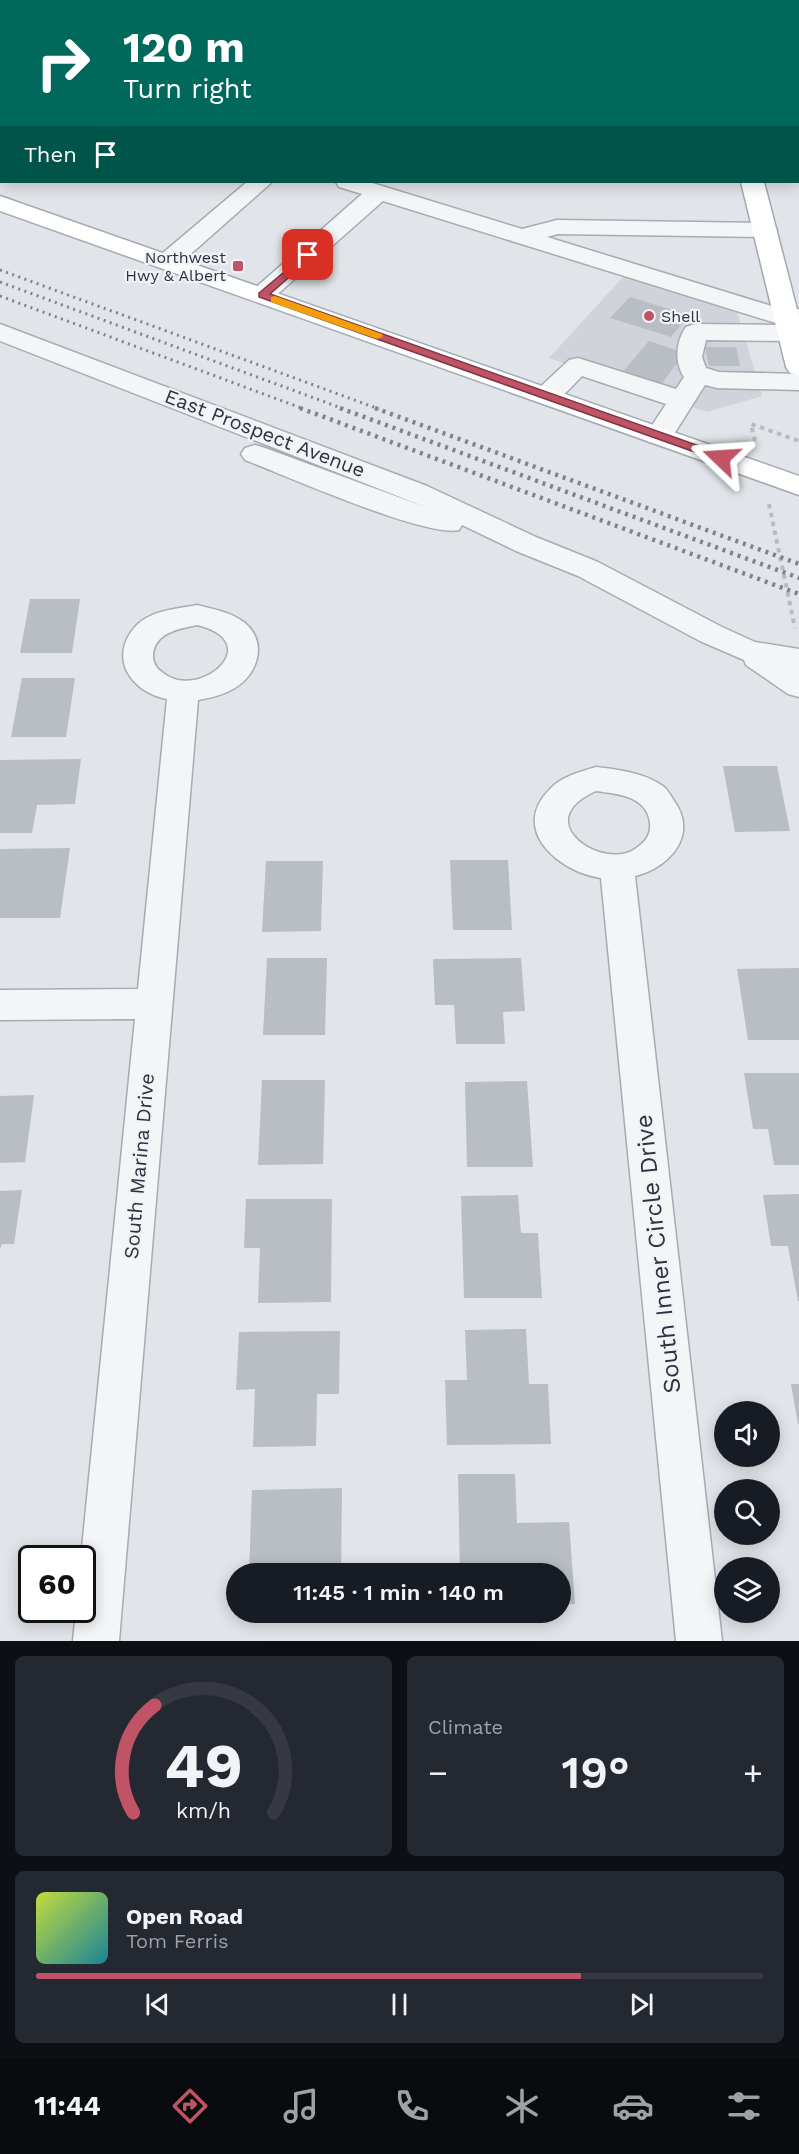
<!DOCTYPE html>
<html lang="en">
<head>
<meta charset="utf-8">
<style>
  :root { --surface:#171b24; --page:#242831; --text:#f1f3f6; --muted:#9ea1a6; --line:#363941; --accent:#c05466 }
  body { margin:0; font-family:"Work Sans",sans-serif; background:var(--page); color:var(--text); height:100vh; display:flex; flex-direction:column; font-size:22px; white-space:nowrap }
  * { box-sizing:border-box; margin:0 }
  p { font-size:20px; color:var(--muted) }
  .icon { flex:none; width:33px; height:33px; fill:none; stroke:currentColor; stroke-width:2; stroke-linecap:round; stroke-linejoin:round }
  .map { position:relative; height:1641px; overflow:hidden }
  .panel { display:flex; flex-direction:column; gap:15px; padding:15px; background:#0d0f14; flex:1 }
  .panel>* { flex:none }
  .top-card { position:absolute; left:0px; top:0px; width:800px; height:183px; box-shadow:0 3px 15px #0003; background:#00695c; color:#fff; overflow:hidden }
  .buttons { position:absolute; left:714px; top:1401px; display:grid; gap:12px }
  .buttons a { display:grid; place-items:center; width:66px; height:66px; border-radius:50%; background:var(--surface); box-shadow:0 3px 15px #0003; font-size:30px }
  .speed { position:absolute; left:18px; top:1545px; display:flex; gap:12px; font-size:30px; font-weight:700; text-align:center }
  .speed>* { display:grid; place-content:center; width:78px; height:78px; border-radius:50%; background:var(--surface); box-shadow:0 3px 15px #0003; line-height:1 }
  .speed .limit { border:3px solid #111; border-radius:9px; background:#fff; color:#111 }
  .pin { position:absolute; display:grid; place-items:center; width:51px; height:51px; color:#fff; margin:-26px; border-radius:12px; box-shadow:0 3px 9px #0006 }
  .me { position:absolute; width:66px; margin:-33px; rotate:290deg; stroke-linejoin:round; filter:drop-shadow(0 0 4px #0008) }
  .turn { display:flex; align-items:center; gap:21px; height:126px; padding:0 24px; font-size:27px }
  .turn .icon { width:78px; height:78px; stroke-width:2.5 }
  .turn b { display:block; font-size:42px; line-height:51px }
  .then { display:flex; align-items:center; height:57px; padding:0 24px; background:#0003; gap:12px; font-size:22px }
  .big { font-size:45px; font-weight:600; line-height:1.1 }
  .panel .tile { flex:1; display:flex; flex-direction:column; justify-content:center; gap:9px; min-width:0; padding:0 21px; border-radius:9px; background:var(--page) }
  .panel .dial { align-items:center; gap:0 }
  .dial svg { height:156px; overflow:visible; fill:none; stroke:var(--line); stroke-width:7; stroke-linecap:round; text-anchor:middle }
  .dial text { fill:var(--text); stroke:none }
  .song { display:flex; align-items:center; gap:18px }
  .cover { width:72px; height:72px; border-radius:9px; background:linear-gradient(135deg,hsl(70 70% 55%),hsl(190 70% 35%)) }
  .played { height:6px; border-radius:3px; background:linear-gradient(90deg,var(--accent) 75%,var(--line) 75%) }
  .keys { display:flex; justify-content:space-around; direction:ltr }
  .heat { display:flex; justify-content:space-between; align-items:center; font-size:33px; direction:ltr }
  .panel .tiles { flex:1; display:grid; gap:15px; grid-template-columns:1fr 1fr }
  .tile:last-child { grid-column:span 2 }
  .trip { position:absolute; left:226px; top:1563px; width:345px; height:60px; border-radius:30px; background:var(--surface); box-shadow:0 3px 15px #0003; font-weight:600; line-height:60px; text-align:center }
  .tabs { display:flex; height:96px; justify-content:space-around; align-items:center; background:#090b0e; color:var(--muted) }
  .tabs .icon { width:42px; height:42px }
  .tabs .on { color:var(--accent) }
  .tabs b { font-size:27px; color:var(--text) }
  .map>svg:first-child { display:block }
  .built { fill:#d0d3da }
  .building { fill:#b9bec5 }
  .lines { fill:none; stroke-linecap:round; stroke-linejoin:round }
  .minor-casing { stroke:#a7abb2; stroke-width:3 }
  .major-casing { stroke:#a2a9b3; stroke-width:3 }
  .path { stroke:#b8bbc0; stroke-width:4; stroke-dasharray:4.5 4.5; stroke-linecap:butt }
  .minor { fill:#f4f5f7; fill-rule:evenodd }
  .major { fill:#fff; fill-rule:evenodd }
  .rail-far1 { stroke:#7c8490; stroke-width:3; stroke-dasharray:2 4.5; stroke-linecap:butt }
  .rail { stroke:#7c8490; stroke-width:4.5; stroke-dasharray:3 5; stroke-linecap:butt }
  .route { fill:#c05466; stroke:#7d3742; stroke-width:1.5 }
  .slow { fill:#f59e0b }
  .poi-dot { fill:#c05466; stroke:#f1f3f6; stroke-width:2 }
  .labels { text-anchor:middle; stroke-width:4.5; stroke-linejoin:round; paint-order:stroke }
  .far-poi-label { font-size:16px; fill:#2b333e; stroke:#f1f3f6; text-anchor:end }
  .street-label { font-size:20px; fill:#2b333e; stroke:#f1f3f6 }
  .near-street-label { font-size:24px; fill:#2b333e; stroke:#f1f3f6 }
</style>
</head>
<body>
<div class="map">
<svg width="799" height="1641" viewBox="0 0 799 1641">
  <rect width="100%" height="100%" fill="#e1e4e8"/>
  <path class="built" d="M625,275L737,311L762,396L707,412L549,358Z"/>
  <g class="building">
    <path d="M630,297L689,315L671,337L610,318Z"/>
    <path d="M649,341L685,353L659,387L621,374Z"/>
    <path d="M705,347H736L740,366H709Z"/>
    <path d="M30,599H80L72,653H20Z"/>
    <path d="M22,678H75L66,737H11Z"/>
    <path d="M81,759L75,804L37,805L32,833H0V760Z"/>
    <path d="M723,766H777L790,831L735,832Z"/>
    <path d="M70,848L60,918H0V849Z"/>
    <path d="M450,860H508L512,930H453Z"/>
    <path d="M266,861H323L321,931L262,932Z"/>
    <path d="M267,958H327L325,1035H263Z"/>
    <path d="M521,958L525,1011L503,1012L505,1044H456L454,1005H435L433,959Z"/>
    <path d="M799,968V1040H748L737,969Z"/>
    <path d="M744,1073H799V1165H774L768,1129H753Z"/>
    <path d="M262,1080H325L323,1164L258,1165Z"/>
    <path d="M527,1081L533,1167H467L465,1082Z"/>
    <path d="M34,1095L25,1162L0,1163V1096Z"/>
    <path d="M22,1190L14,1244H2L0,1249V1191Z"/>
    <path d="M799,1194V1301H798L788,1246H771L763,1195Z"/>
    <path d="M518,1195L521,1233H538L542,1298H464L461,1196Z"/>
    <path d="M246,1199H332L331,1302L258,1303L260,1248H244Z"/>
    <path d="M526,1329L529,1384H548L551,1444L447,1445L445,1380H467L465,1330Z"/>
    <path d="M340,1331L339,1394H317L316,1446L253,1447L255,1389L236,1390L239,1332Z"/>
    <path d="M791,1384H799V1424H798Z"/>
    <path d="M458,1474H515L517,1523L569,1522L575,1604H561V1574H460Z"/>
    <path d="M342,1488L341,1574H249L252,1490Z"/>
  </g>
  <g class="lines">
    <defs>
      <g id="minor">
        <rect x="277" y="0" width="20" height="2"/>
        <rect x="0" y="66" width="2" height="13"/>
        <rect x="798" y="162" width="1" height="14"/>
        <path d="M247,182H272L176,267L167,269L158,267L155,262L158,257Z"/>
        <path d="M336,182H369L522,229L557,220L765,223L773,225L777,230L773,235L765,237L558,234L547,237L788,311L799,309V325L792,326L799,328V338L790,341L706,340L702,357L706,368L719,372L799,374V390L717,388L705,385L669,442L659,444L649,442L645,436L666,404L582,376C569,389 558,406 538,401L534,395L538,389L569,360L578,358L676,389L684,377C674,362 676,341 686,327L695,324L782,325L383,201L271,300L262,302L253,300L250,295L253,290L362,194L339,187Z"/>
        <path d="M0,324L427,486L536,537L598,562L722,627L755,642L799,649V697L788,694L746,665L744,660L700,641L578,576L516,551L462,525L459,530C426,538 284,475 245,460L241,454L245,448L255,445L265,448L428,508L0,341Z"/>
        <path d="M197,605C213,609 231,612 245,623C268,643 258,675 233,689C223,695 210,698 198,700L119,1641H73L76,1610H82L81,1558L135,1019L0,1020V990L138,989L167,699C131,692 108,658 135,627C150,610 177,609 197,605ZM197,625C267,642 202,699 166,675C159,670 154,667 153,657C153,633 178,629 197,625Z"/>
        <path d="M596,767C620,770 642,772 663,786C668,790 671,796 674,801C699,835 669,868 635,876L722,1641H676L601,878C559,872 509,830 550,789C562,776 580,772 596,767ZM596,791C618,794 647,796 650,823C651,836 645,842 635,849C603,871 527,822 596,791Z"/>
      </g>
      <g id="major">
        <rect x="699" y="0" width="20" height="2"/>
        <path d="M741,182H764L799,317V375L790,373L786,367Z"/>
        <path d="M0,196L799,476V495L0,211Z"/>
      </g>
    </defs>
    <use href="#minor" class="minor-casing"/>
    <use href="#major" class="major-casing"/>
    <g class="path">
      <path d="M755,441L751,424L799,441"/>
      <path d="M769,504L795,628"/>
    </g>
    <use href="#minor" class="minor"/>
    <use href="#major" class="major"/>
    <g class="rail-far1">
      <path d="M0,270L379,409"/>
      <path d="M0,282L344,409"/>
      <path d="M0,296L304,409"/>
    </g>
    <g class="rail">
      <path d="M300,408L799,594"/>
      <path d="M340,408L799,578"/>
      <path d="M375,408L799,564"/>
    </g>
  </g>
  <path class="route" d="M308,252L313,255L311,258L270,294L725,455L726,458L721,461L717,460L259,297V293Z"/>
  <path class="slow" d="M275,296L382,334L383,336L378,339L374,338L271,302V297Z"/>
  <g class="poi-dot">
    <rect x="232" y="260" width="12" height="12" rx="3"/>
    <circle cx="649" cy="316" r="6"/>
  </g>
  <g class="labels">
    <g class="far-poi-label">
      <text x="226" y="263">Northwest<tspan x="226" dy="18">Hwy &amp; Albert</tspan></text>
      <text x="661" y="322" text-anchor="start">Shell</text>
    </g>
    <g class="street-label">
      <text transform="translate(265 433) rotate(21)" y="7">East Prospect Avenue</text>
      <text transform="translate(139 1166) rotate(-85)" y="7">South Marina Drive</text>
    </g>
    <g class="near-street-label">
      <text transform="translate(658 1254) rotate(-96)" y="8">South Inner Circle Drive</text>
    </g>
  </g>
</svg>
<div class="buttons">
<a><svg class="icon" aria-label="sound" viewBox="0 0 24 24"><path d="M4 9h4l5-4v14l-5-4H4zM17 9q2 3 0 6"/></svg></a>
<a><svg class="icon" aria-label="search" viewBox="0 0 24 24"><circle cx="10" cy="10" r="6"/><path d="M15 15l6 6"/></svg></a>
<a><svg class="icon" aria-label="layers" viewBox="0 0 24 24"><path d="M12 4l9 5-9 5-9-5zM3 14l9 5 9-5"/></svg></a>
</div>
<div class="speed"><div class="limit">60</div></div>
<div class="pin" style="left:308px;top:255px;background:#d93025"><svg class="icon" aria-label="arrive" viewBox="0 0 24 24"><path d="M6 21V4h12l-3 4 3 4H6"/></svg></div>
<svg class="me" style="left:721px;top:458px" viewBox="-20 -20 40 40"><path d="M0-17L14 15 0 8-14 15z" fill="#c05466" stroke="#fff" stroke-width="4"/></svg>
<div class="trip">11:45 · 1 min · 140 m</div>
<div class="top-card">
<div class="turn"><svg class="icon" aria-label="right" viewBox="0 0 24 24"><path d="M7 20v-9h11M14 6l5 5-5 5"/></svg><div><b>120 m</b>Turn right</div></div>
<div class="then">Then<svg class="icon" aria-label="arrive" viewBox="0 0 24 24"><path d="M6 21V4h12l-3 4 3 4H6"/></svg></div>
</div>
</div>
<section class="panel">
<div class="tiles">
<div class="tile dial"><svg viewBox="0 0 100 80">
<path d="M14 69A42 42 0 1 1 86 69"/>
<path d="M14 69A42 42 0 0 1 25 14" stroke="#c05466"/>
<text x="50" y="56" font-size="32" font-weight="700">49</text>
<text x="50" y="72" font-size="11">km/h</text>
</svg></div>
<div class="tile"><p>Climate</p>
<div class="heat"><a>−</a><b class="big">19°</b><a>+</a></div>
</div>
<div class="tile">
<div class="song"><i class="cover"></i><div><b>Open Road</b><p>Tom Ferris</p></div></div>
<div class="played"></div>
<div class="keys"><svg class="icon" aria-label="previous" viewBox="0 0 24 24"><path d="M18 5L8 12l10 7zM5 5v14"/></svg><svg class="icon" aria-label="pause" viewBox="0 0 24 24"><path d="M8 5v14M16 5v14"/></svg><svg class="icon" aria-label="next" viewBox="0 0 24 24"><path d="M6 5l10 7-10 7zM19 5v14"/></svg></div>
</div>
</div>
</section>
<nav class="tabs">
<b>11:44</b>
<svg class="icon on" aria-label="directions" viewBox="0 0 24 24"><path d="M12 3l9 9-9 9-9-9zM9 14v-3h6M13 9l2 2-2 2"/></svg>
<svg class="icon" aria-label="music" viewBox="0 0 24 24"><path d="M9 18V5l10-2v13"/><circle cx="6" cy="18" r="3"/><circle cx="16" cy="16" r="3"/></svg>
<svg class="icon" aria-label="phone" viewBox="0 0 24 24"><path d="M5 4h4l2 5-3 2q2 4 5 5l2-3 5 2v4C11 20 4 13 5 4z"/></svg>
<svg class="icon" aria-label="climate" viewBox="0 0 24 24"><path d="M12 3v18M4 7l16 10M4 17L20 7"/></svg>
<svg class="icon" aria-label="car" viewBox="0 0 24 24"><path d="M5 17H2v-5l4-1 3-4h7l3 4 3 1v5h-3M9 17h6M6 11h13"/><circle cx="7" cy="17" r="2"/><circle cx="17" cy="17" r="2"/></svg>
<svg class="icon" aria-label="filters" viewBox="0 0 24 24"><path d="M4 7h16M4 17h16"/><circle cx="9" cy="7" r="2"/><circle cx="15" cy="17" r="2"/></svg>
</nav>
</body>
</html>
